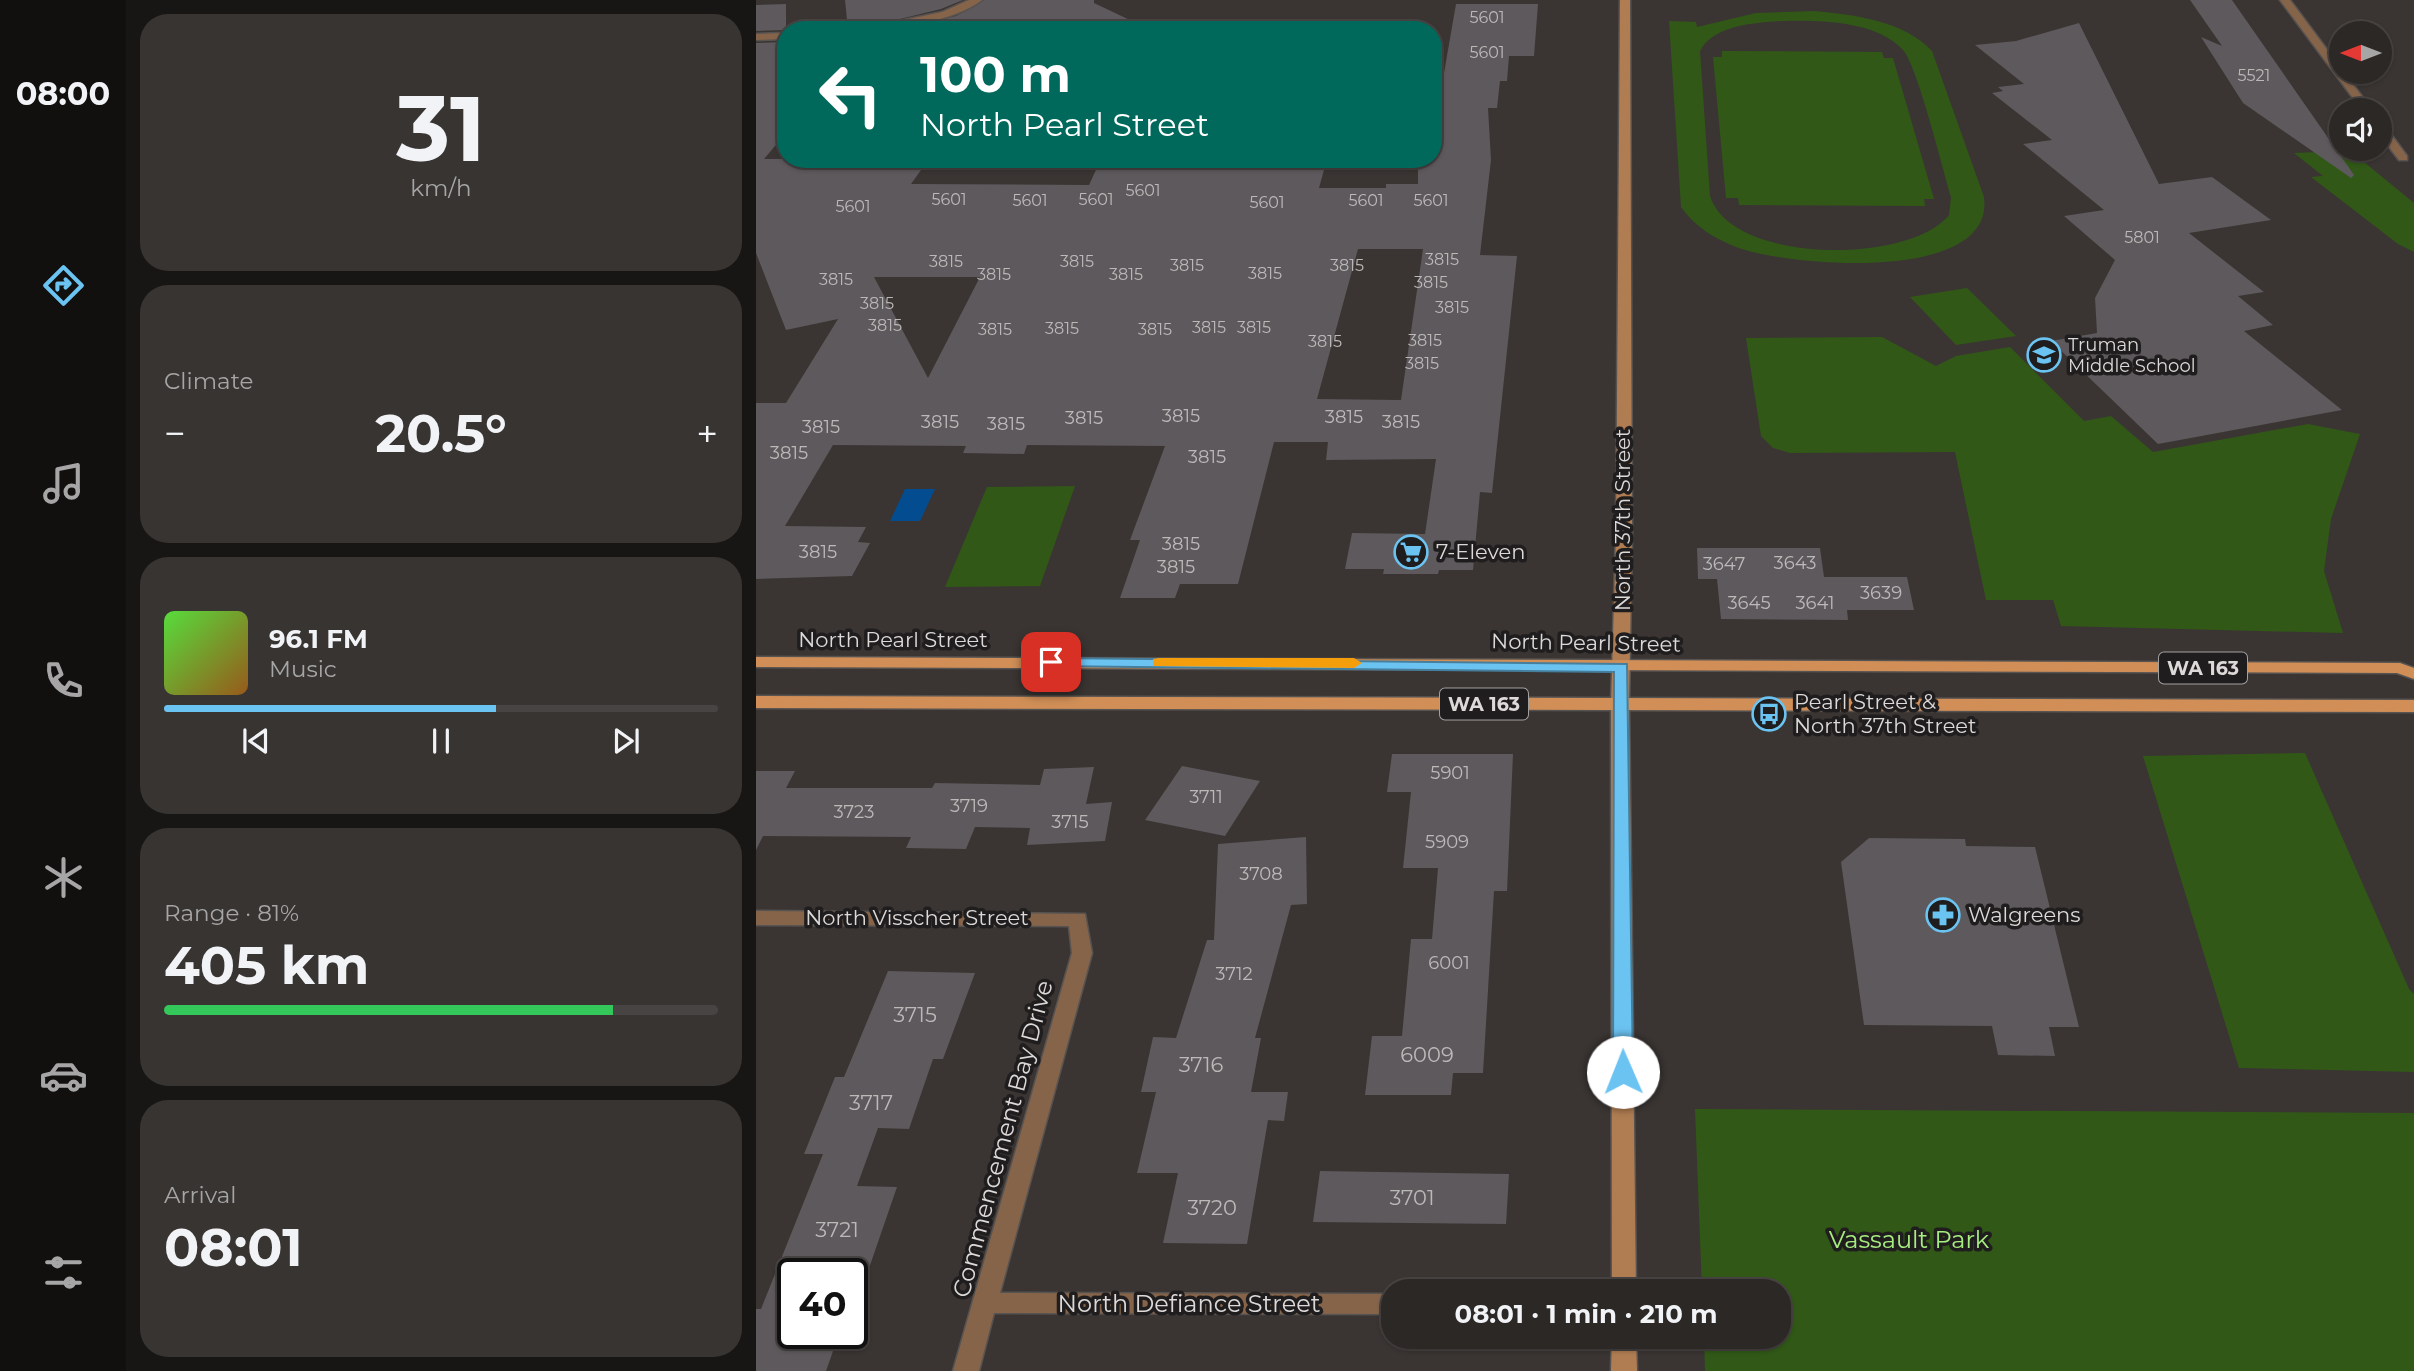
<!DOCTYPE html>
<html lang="en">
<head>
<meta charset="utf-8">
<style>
  :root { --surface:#2c2826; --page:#383432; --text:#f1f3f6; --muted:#a6a6a7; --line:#484443; --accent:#6bc3f2 }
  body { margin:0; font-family:Montserrat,sans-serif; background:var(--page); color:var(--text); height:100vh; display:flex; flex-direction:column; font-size:26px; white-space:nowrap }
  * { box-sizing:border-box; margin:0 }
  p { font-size:23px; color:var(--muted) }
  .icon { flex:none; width:38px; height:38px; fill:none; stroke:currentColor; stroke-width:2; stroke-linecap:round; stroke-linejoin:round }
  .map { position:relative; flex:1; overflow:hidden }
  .side { display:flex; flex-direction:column; gap:14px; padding:14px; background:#181615; width:630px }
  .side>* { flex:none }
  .top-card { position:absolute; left:21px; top:21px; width:665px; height:147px; border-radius:28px; box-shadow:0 2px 5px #0004,0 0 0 2px var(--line); background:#00695c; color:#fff; overflow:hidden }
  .needle { width:46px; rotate:270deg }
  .controls { position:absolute; left:1573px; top:21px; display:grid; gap:14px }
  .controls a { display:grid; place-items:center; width:63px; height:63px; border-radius:50%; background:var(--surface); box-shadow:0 2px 5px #0004,0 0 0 2px var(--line); font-size:35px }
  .speed { position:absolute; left:21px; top:1258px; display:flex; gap:14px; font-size:35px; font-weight:700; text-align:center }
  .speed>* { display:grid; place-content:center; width:91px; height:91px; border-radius:50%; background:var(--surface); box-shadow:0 2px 5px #0004,0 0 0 2px var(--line); line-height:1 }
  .speed .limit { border:4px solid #111; border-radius:10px; background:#fff; color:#111 }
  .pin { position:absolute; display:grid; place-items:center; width:60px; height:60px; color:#fff; margin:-30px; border-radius:14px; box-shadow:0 4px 10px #0006 }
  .me { position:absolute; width:77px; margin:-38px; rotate:359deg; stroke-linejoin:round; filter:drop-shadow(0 0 5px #0008) }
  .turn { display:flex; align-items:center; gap:24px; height:147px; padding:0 28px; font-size:32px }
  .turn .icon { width:91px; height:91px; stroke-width:2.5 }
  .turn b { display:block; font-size:49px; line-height:60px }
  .big { font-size:52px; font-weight:700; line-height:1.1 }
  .side .tile { flex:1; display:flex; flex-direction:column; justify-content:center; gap:10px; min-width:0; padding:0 24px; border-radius:28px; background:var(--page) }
  .side .dial { align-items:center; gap:0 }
  .dial b { font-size:91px; line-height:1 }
  .song { display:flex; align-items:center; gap:21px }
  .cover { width:84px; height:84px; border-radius:10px; background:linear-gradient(135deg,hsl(110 70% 55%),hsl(30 70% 35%)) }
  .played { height:7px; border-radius:4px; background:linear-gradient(90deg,var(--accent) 60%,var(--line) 60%) }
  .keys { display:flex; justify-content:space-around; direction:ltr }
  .heat { display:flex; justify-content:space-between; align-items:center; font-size:38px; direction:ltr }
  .charge { height:10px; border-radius:5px; background:linear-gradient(90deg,#34c759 81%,var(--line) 0) }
  .trip { position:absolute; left:625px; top:1279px; width:410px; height:70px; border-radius:28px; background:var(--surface); box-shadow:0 2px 5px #0004,0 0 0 2px var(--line); font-weight:700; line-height:70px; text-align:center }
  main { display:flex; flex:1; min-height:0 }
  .tab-bar { display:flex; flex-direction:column; width:126px; justify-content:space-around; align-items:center; background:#12100f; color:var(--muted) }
  .tab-bar .icon { width:49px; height:49px }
  .tab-bar .active { color:var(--accent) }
  .tab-bar b { font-size:32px; color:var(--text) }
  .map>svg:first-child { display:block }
  .green { fill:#315817; fill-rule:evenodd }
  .water { fill:#044c90 }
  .building { fill:#5d595c; fill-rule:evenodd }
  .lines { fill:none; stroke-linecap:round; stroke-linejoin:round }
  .street-casing { stroke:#575351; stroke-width:3 }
  .secondary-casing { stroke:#575351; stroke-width:3 }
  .primary-casing { stroke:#575351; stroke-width:3 }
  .street { fill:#85644a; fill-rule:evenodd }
  .secondary { fill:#b07d52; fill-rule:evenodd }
  .primary { fill:#d18f57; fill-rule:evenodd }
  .route { fill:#6bc3f2; stroke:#467f9d; stroke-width:2 }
  .slow { fill:#f59e0b }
  .labels { text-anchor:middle; stroke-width:7; stroke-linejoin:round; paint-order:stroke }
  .far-number-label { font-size:16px; fill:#bcb9b9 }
  .far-poi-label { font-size:18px; fill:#dcd9d8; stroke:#1f1d1d; text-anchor:start }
  .number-label { font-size:18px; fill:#bcb9b9 }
  .shield { fill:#1f1d1d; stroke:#a3a1a0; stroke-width:2 }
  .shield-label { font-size:19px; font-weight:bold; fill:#dcd9d8 }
  .street-label { font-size:21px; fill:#dcd9d8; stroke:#1f1d1d }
  .poi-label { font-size:21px; fill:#dcd9d8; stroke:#1f1d1d; text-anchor:start }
  .near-number-label { font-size:21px; fill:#bcb9b9 }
  .near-street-label { font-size:24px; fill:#dcd9d8; stroke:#1f1d1d }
  .near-park-label { font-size:24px; fill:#a7ed80; stroke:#1f1d1d }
</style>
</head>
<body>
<main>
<nav class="tab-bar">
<b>08:00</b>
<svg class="icon active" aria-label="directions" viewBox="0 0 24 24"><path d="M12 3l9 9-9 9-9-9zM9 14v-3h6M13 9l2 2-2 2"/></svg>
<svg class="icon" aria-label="music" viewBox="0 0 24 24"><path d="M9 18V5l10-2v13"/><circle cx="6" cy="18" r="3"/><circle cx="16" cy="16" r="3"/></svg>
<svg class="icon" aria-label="phone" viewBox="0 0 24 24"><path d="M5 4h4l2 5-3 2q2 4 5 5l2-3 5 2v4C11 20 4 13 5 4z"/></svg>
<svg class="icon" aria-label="climate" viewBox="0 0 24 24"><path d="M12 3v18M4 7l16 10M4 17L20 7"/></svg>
<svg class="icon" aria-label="car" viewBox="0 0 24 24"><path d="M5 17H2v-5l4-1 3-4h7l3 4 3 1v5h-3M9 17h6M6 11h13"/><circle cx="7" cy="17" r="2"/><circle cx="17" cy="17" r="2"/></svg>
<svg class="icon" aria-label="filters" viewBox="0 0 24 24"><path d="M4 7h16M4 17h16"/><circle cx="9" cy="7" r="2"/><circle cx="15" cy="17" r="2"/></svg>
</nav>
<section class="side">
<div class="tile dial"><b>31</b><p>km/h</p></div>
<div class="tile"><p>Climate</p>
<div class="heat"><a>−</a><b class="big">20.5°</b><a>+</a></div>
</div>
<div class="tile">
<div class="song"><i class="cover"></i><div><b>96.1 FM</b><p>Music</p></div></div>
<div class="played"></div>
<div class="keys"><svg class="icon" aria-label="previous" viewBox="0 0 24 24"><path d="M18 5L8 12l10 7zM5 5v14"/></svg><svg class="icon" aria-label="pause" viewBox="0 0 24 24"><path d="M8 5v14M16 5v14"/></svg><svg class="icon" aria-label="next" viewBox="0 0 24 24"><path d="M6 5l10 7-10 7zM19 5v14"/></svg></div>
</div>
<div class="tile"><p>Range · 81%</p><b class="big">405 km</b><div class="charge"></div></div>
<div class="tile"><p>Arrival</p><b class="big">08:01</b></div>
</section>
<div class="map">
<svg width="1658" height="1371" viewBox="0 0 1658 1371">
  <rect width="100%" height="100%" fill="#3a3533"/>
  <g class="green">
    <path d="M1058,11C1098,15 1147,20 1176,51L1228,197C1240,285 1029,266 980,247C958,238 939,227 925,207L913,21L940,22L941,27L1000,13ZM1025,21C1061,20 1120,20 1147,50C1161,65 1187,170 1195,197L1193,215C1153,265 975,264 954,196L944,51C958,25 998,23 1025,21Z"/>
    <path d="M966,51L1126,52L1128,58H1137L1178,199H1168L1169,206L983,205L982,198H970L957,57H966Z"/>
    <path d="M1577,147L1597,153L1658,203V252L1642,244L1555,177L1567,176L1538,153L1563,152Z"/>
    <path d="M1211,288L1260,336L1200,345L1154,297Z"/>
    <path d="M1126,337L1180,366L1200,356L1254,347L1328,421L1355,416L1397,452L1552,424L1604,434L1575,519L1568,571L1587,633L1305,626L1297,600H1230L1199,452L1034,453L1017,448L1005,436L990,338Z"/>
    <path d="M319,486L284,586L189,587L231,487Z"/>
    <path d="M1549,753L1653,989L1658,994V1072L1483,1068L1387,756Z"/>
    <path d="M939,1109L1658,1113V1371H949L948,1337H1022V1292L946,1291Z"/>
  </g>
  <path class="water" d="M149,489H179L164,521H134Z"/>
  <g class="building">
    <path d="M89,0H207L185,9L99,30H92Z"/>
    <path d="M228,0H338V3L395,30H320L297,19L267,30H142L200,16Z"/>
    <path d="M1434,0H1476L1598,175L1595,178L1487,103L1445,37L1466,46Z"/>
    <path d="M30,4V30L0,31V5Z"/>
    <path d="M700,4H782L778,56H753L751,81H744L741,108H732L735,160L724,255L761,256L736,493L724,492L717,570H683L682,574H627L628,569H589L596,533L669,534L680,459L570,460L572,442H518L482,584H424L419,598H364L384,540H374L409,446L271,445L268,454L207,453L210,446L77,445L29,526L110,527L102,542L114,543L96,576L0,579V403H30L82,319L30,330L0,253V43L30,42V133L8,159H164L162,163H170L155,184L333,185L345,159H571L563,188H630V184H662V159H677V73H688ZM602,249H667L645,400L561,399ZM118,277H224L172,378Z"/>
    <path d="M1323,23L1403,184L1456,177L1515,220L1433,233L1508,292L1482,296L1517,325L1488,331L1586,410L1402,444L1295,341L1341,333L1339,298L1359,260L1308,216L1348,210L1267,144L1296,140L1236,93L1247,91L1242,87L1268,84L1219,45L1260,41Z"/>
    <path d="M941,548H1064L1068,577H1151L1158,610H1091L1092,620L965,619L961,579H942Z"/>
    <path d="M636,754H757L751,891H738L727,1073H697L695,1095H609L616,1036H646L655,939H676L682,868H647L655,792H631Z"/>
    <path d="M426,766L504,781L469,836L389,820Z"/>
    <path d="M338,767L330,804L356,802L349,841L271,845L274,828L219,827L210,849L150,848L155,837L7,836L0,850V771H39L30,788H176L179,783L284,785L288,769Z"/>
    <path d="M550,837L551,904L535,905L499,1038H505L495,1092H532L528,1121L512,1120L491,1244L407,1243L422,1173H381L400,1092H385L397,1037L420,1038L451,940H458L462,844Z"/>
    <path d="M1113,838L1209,839L1210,846L1279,847L1323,1027H1293L1299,1056L1242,1055L1236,1026L1108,1025L1085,862Z"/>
    <path d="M132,971L219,973L187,1059H177L153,1129L122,1128L101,1186L141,1187L111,1274H37V1334H83L70,1371H0V1309H5L67,1154H48L79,1077H88Z"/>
    <path d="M564,1171L753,1174L750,1224L557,1222Z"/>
  </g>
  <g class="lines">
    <defs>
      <g id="street">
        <path d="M213,0H226C198,22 136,30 101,30L186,12Z"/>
        <path d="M1524,0H1534L1616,110H1606Z"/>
        <path d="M30,33V39L0,40V34Z"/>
        <path d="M1624,124L1628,125L1651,156V160H1643L1624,135Z"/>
        <path d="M0,911L329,914L336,953L244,1293L637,1294V1314L238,1313L223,1371H197L316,953L313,926L0,925Z"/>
      </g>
      <g id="secondary">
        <path d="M864,0H874L876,533L873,705L880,1292H856L855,705L860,533Z"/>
        <path d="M856,1337H880L881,1371H855Z"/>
      </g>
      <g id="primary">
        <path d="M0,657L1644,663L1658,668V679L1641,673L0,667Z"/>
        <path d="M0,696L1658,700V712L0,708Z"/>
      </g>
    </defs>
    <use href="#street" class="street-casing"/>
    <use href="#secondary" class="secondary-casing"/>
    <use href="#primary" class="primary-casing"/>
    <use href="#street" class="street"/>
    <use href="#secondary" class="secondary"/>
    <use href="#primary" class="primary"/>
  </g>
  <path class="route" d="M295,658L871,664L877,1072L874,1078H860L857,1072L858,672L290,666L287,662Z"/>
  <path class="slow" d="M403,658H598L606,663L598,668L397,666V659Z"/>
  <defs>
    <symbol id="school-ring" viewBox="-11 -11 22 22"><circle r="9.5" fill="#1f1d1d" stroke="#6bc3f2" stroke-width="1.5"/><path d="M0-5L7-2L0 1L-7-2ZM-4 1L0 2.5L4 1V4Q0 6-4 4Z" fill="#6bc3f2"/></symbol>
    <symbol id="supermarket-ring" viewBox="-11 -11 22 22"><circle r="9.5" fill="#1f1d1d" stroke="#6bc3f2" stroke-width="1.5"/><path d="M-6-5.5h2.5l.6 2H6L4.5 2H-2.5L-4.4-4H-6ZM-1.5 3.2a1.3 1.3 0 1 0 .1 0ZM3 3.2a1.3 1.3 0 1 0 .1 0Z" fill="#6bc3f2"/></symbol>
    <symbol id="bus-ring" viewBox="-11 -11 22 22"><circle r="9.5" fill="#1f1d1d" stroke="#6bc3f2" stroke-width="1.5"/><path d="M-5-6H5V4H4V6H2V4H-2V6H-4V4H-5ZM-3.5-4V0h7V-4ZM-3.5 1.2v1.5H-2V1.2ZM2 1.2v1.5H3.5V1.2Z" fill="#6bc3f2"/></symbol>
    <symbol id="pharmacy-ring" viewBox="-11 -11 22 22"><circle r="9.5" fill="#1f1d1d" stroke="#6bc3f2" stroke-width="1.5"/><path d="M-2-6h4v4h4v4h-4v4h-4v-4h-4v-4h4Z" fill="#6bc3f2"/></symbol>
  </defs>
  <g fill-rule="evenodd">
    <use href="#school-ring" x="1269" y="336" width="38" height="38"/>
    <use href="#supermarket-ring" x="636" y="533" width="38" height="38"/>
    <use href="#bus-ring" x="994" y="695" width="38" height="38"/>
    <use href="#pharmacy-ring" x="1168" y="896" width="38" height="38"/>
  </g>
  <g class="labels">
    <g class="far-number-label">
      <text x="731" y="23">5601</text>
      <text x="731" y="58">5601</text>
      <text x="1498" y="81">5521</text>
      <text x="387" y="196">5601</text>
      <text x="193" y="205">5601</text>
      <text x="340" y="205">5601</text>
      <text x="274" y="206">5601</text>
      <text x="610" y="206">5601</text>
      <text x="675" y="206">5601</text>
      <text x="511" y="208">5601</text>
      <text x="97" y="212">5601</text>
      <text x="1386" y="243">5801</text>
      <text x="686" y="265">3815</text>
      <text x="190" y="267">3815</text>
      <text x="321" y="267">3815</text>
      <text x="431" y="271">3815</text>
      <text x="591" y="271">3815</text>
      <text x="509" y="279">3815</text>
      <text x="238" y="280">3815</text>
      <text x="370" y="280">3815</text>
      <text x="80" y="285">3815</text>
      <text x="675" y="288">3815</text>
      <text x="121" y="309">3815</text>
      <text x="696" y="313">3815</text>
      <text x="129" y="331">3815</text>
      <text x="453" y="333">3815</text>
      <text x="498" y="333">3815</text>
      <text x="306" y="334">3815</text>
      <text x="239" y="335">3815</text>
      <text x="399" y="335">3815</text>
      <text x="669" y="346">3815</text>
      <text x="569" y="347">3815</text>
      <text x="666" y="369">3815</text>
    </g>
    <g class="far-poi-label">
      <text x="1312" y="351">Truman<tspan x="1312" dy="21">Middle School</tspan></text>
    </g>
    <g class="number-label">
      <text x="425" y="422">3815</text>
      <text x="588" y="423">3815</text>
      <text x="328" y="424">3815</text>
      <text x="184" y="428">3815</text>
      <text x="645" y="428">3815</text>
      <text x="250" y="430">3815</text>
      <text x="65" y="433">3815</text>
      <text x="33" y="459">3815</text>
      <text x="451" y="463">3815</text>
      <text x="425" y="550">3815</text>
      <text x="62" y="558">3815</text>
      <text x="1039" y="569">3643</text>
      <text x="968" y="570">3647</text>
      <text x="420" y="573">3815</text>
      <text x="1125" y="599">3639</text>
      <text x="993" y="609">3645</text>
      <text x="1059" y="609">3641</text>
      <text x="694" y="779">5901</text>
      <text x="450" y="803">3711</text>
      <text x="213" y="812">3719</text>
      <text x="98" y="818">3723</text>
      <text x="314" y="828">3715</text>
      <text x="691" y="848">5909</text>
      <text x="505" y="880">3708</text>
      <text x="693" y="969">6001</text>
      <text x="478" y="980">3712</text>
    </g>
    <g class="shield">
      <rect x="1403" y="652.5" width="88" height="31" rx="5"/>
      <rect x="684" y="688.5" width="88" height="31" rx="5"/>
    </g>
    <g class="shield-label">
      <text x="1447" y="675">WA 163</text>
      <text x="728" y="711">WA 163</text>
    </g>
    <g class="street-label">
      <text transform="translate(867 520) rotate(-90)" y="7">North 37th Street</text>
      <text x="137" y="647">North Pearl Street</text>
      <text transform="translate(830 643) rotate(1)" y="7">North Pearl Street</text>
      <text x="161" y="925">North Visscher Street</text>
    </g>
    <g class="poi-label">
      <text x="680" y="559">7-Eleven</text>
      <text x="1038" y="709">Pearl Street &amp;<tspan x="1038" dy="24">North 37th Street</tspan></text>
      <text x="1212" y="922">Walgreens</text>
    </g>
    <g class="near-number-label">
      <text x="159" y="1022">3715</text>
      <text x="671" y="1062">6009</text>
      <text x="445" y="1072">3716</text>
      <text x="115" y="1110">3717</text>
      <text x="656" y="1205">3701</text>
      <text x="456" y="1215">3720</text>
      <text x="81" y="1237">3721</text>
    </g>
    <g class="near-street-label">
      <text transform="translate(247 1139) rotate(-75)" y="8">Commencement Bay Drive</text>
      <text x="433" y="1312">North Defiance Street</text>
    </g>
    <g class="near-park-label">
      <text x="1153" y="1248">Vassault Park</text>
    </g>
  </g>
</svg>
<div class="controls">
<a><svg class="needle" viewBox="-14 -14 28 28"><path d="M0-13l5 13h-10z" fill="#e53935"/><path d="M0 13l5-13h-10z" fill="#a6a6a7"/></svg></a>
<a><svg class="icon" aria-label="sound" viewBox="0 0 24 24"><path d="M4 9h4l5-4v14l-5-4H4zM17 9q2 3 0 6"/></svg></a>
</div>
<div class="speed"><div class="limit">40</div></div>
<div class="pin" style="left:295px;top:662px;background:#d93025"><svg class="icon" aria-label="arrive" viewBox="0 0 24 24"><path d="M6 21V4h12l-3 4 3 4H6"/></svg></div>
<svg class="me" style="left:867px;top:1072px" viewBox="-20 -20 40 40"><circle r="19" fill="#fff"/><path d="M0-13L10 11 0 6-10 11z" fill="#6bc3f2"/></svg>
<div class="trip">08:01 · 1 min · 210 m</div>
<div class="top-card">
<div class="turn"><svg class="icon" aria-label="left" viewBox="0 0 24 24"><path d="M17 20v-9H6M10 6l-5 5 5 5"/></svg><div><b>100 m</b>North Pearl Street</div></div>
</div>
</div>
</main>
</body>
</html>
